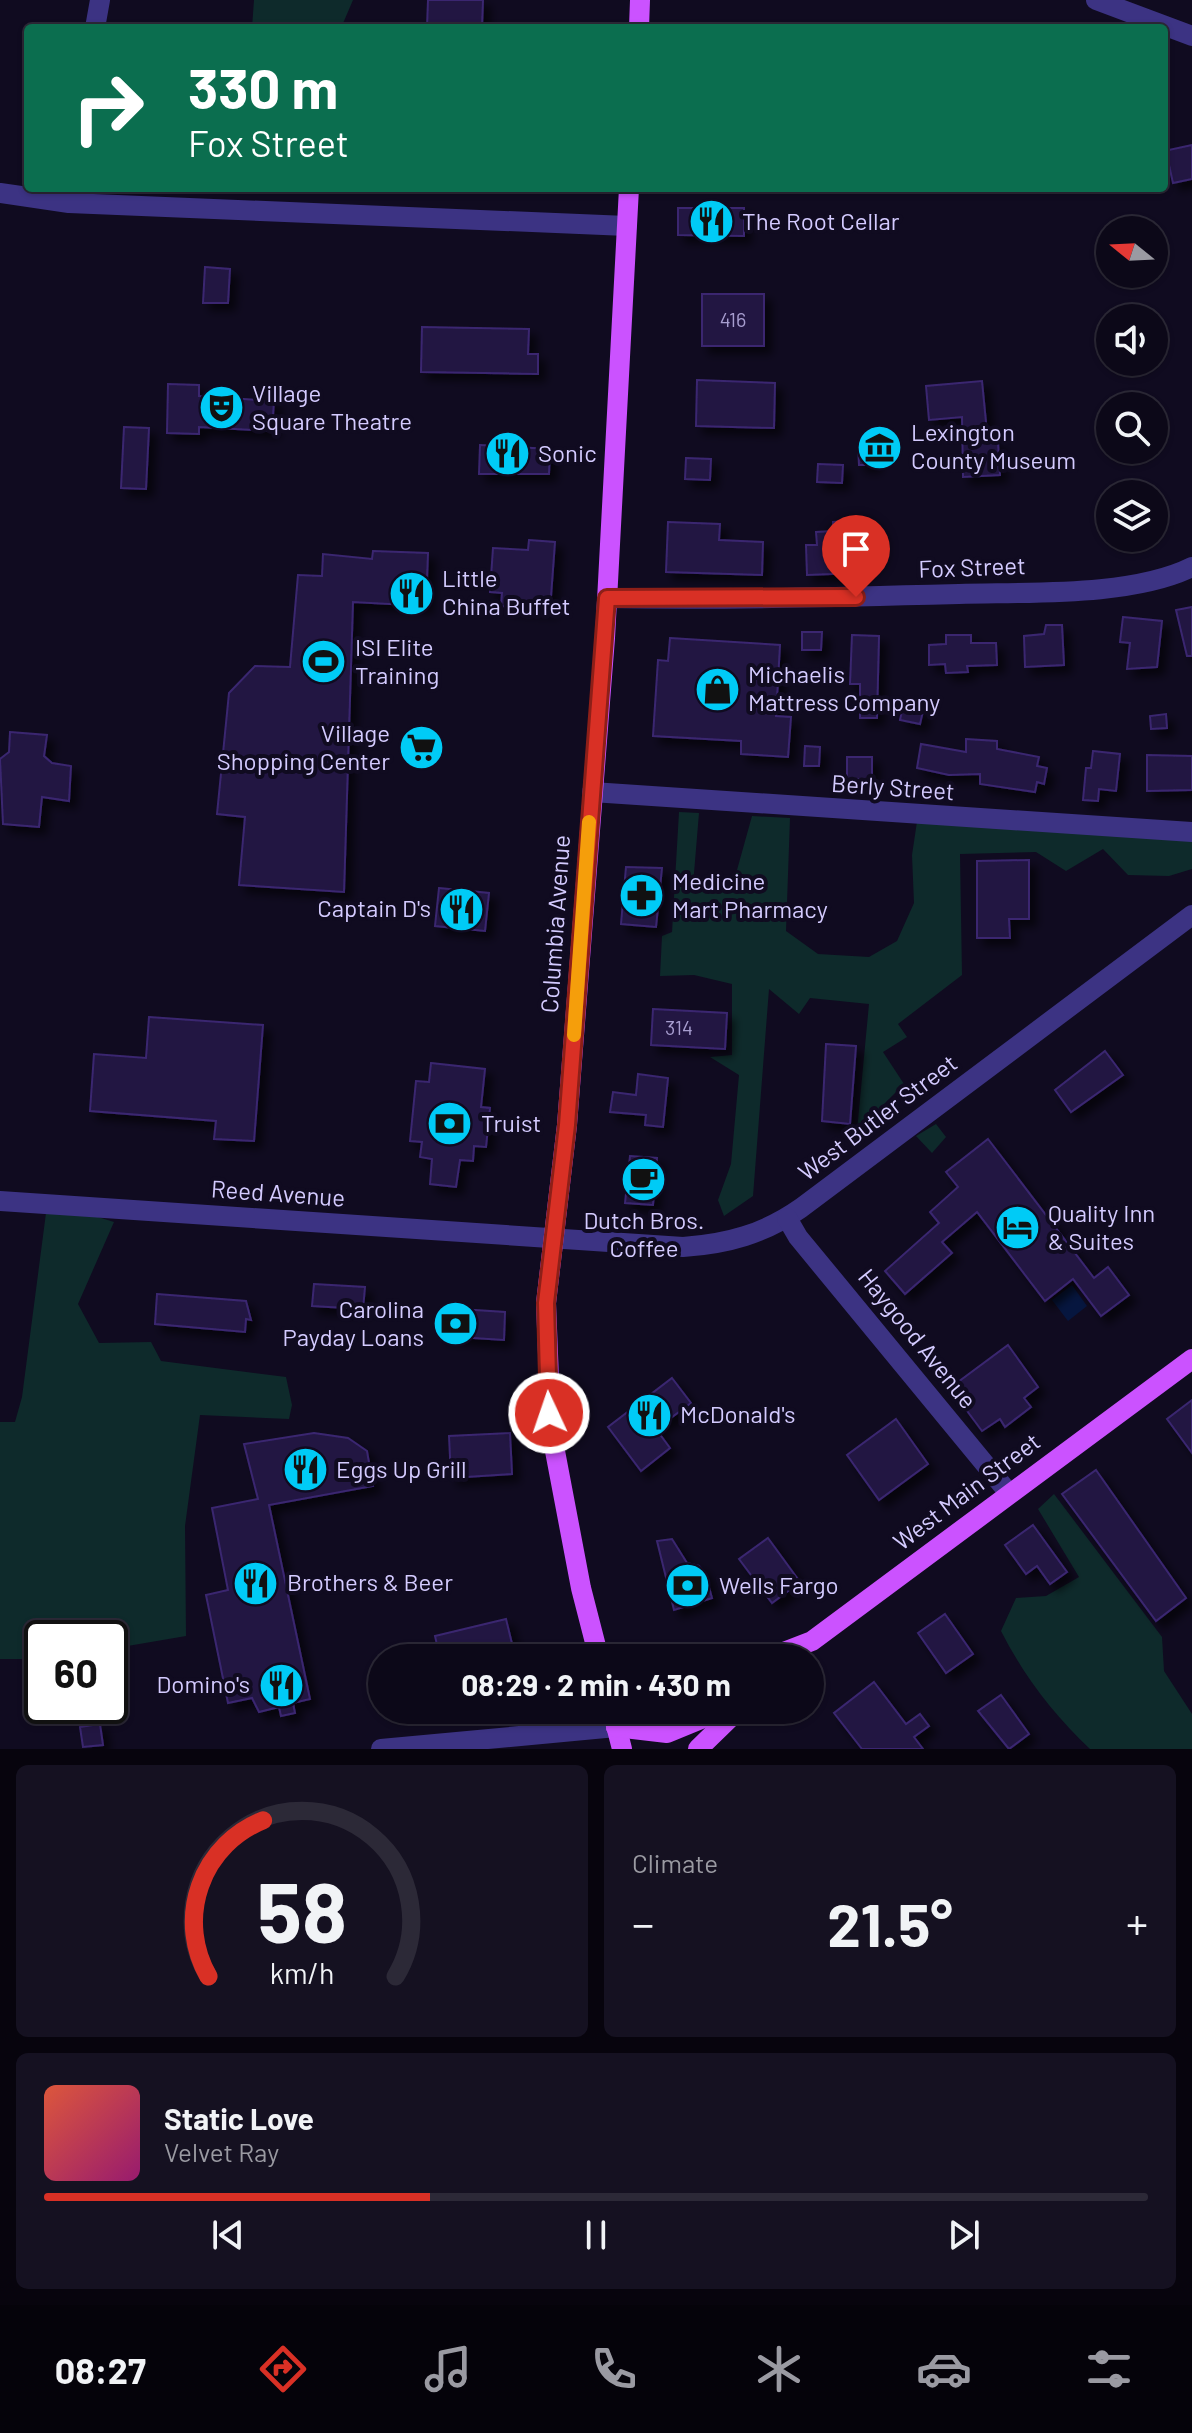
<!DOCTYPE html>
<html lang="en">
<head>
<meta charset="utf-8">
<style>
  :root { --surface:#0c0818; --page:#151121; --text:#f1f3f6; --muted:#9a9aa2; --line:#2c2937; --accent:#d93025 }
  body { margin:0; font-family:Barlow,sans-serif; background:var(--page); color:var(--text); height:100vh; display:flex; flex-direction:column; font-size:30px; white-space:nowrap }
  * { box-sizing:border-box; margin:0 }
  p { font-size:26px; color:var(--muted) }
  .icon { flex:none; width:44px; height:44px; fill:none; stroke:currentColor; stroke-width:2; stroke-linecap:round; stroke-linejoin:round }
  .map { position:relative; height:1749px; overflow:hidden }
  .side { display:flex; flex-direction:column; gap:16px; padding:16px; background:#07040d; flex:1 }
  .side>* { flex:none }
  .top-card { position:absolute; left:24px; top:24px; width:1144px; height:168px; border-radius:8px; box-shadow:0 2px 6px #0004,0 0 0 2px var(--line); background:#0b6e4f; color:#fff; overflow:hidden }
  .needle { width:52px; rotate:288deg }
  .buttons { position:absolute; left:1096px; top:216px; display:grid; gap:16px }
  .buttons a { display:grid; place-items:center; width:72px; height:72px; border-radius:50%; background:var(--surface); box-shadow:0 2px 6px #0004,0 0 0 2px var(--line); font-size:40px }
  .speed { position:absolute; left:24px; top:1620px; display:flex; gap:16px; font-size:40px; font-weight:700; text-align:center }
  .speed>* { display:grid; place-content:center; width:104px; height:104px; border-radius:50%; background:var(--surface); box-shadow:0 2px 6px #0004,0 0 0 2px var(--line); line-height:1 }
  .speed .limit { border:4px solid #111; border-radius:12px; background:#fff; color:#111 }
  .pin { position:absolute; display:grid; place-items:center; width:68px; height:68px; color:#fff; margin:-82px -34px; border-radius:50% 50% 50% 0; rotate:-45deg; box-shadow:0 0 8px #0007 }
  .pin .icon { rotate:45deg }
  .me { position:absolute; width:88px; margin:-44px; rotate:357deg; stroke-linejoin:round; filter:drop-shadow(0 0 6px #0008) }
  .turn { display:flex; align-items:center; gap:28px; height:168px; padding:0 32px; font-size:36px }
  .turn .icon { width:104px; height:104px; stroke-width:2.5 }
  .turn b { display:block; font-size:56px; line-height:68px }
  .big { font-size:60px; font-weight:700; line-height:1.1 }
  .side .widget { flex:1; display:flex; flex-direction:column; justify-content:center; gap:12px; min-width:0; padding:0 28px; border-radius:12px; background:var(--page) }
  .side .dial { align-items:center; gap:0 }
  .dial svg { height:208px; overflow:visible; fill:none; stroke:var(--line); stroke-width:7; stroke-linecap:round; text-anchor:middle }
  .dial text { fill:var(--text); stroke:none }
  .song { display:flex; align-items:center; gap:24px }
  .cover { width:96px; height:96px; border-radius:12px; background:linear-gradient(135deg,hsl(10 70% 55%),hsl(320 70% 35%)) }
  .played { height:8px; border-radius:4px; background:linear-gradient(90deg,var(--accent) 35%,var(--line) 35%) }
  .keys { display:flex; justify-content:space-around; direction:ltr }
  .heat { display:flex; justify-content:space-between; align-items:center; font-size:44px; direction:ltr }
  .side .tiles { flex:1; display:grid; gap:16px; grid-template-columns:1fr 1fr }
  .widget:last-child { grid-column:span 2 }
  .trip { position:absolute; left:368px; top:1644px; width:456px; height:80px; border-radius:40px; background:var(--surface); box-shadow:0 2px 6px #0004,0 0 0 2px var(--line); font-weight:700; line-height:80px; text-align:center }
  .dock { display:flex; height:128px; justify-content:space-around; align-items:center; background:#05030a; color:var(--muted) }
  .dock .icon { width:56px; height:56px }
  .dock .on { color:var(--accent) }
  .dock b { font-size:36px; color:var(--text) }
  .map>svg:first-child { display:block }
  .green { fill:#0e2a2b }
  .water { fill:#06163f }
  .building { fill:#221643; stroke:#3a2770; stroke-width:2; filter:url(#shadow) }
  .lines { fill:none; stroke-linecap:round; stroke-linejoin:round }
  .minor { stroke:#3c3383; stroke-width:20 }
  .major { stroke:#cb52ff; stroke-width:20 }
  .route-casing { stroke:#8d1f18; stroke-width:20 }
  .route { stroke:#d93025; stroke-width:14 }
  .slow { stroke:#f59e0b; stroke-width:14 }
  .labels { text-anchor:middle; stroke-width:8; stroke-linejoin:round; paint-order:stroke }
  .number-label { font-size:20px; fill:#a89ed0 }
  .poi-label { font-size:24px; fill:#d4cbff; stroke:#100b20; text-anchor:start }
  .street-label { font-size:24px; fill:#d4cbff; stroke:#100b20 }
</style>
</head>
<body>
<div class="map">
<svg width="1192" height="1749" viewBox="0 0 1192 1749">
  <defs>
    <filter id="shadow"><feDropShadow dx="7" dy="7" stdDeviation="4" flood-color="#0009"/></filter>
  </defs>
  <rect width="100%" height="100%" fill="#100b20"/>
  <g class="green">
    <path d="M254,0H353L341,28H252Z"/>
    <path d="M679,812L699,813L693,885L732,888L752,816L790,818L786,931L818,954L869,957L897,941L914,903L912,855L918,815L1192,832V869L1169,876L1128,875L1103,849L1066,871L1036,852L960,854L962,975L898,1024L907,1037L883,1052L904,1084L857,1131L869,1004L810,998L799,1014L769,989L753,1196L724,1216L718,1200L731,1164L739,1075L710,1057L732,1055V984L694,975L660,976L662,936L672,932Z"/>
    <path d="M936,1124L946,1137L932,1153L916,1136Z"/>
    <path d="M46,1213L98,1217L114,1222L78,1304L99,1343L151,1342L161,1361L286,1377L292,1405L289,1419L200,1415L185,1526L186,1636L110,1649V1638H42V1659H0V1422H15L22,1397Z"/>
    <path d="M1054,1494L1162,1637L1164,1671L1192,1714V1749H1090C1053,1714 1024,1676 1001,1631L1016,1598L1046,1596L1079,1577L1038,1509Z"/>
  </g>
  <path class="water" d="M1072,1285L1087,1306L1068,1321L1052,1300Z"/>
  <g class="building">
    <path d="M428,0H483L482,28H427Z"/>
    <path d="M1192,145V179L1173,183L1169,165L1164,166V151Z"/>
    <path d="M678,208H744V236L678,235Z"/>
    <path d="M205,267L230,269L228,303H203Z"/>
    <rect x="702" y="294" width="62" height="52"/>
    <path d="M422,327L529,329L528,354H538V374L421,372Z"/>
    <path d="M697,380L775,383L774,428L696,426Z"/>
    <path d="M982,381L988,443L998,442L1000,475L963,477L962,417L929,420L926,386Z"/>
    <path d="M168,384L199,385V396L274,401L272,431L199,427V434L167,433Z"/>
    <path d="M124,427L149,428L146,489L121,488Z"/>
    <path d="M858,443H874V465H859Z"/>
    <path d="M480,445L550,449L549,474H479Z"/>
    <path d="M686,458L711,459L710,480L685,479Z"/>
    <path d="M818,464L843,465L842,483L817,482Z"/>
    <path d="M848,521V546H857L858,573L807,575L806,545H817L816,532L833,531V522Z"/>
    <path d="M668,522L720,524L719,540L763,542L762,575L666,572Z"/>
    <path d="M529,540L555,542L550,610L501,606L502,593L490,592L493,548L528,550Z"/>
    <path d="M373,551L428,553L426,606L353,602L344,892L239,885L245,817L217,814L229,693L255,666L290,667L298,575L322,576L323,554L372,559Z"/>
    <path d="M1192,607V656H1187L1176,610Z"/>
    <path d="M1123,617L1162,621L1157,667L1127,669L1130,643L1120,642Z"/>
    <path d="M1046,625H1062L1064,665L1025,667L1024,636L1044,634Z"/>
    <path d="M802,632H822L821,650H802Z"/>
    <path d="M852,635L879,636L877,718H860V684H850Z"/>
    <path d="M946,635H971V643H996L997,665L967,666L968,672L946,673L945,664L929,665V645L946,644Z"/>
    <path d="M670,638L780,645L776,716L791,717L788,757L741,754V741L653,736L658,660L668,661Z"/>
    <path d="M903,706L923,711L920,724L900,720Z"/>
    <path d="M1166,714L1167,728L1151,729L1150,716Z"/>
    <path d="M10,732L47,735L44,756L52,763L71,766L69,801L42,797L39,827L3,824L0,759L9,752Z"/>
    <path d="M966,739L997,741V749L1039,757L1037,766L1047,768L1044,784L1037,782L1035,792L980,784V774L949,775L917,768L921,744L966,752Z"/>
    <path d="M805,746L820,747L819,766H804Z"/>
    <path d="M1093,751L1120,754L1116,791L1099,789L1098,801L1083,800L1086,768H1091Z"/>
    <path d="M1147,755L1192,756V790L1147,791Z"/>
    <rect x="847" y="757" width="25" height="22"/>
    <path d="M1029,860V919H1009L1010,938H977V861Z"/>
    <path d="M626,867L662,868L656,927L621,924Z"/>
    <path d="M439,888L489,893L485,931L435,926Z"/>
    <path d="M653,1009L727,1013L725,1049L651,1045Z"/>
    <path d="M149,1017L263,1025L254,1141L214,1139L216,1121L90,1111L94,1054L146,1058Z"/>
    <path d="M826,1044L856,1046L850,1124L822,1121Z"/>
    <path d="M1105,1051L1123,1075L1071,1112L1055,1090Z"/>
    <path d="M431,1063L485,1069L481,1107L490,1108L486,1147L474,1146L473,1161L460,1160L456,1187L430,1184L432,1159L420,1157L422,1142L410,1141L416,1081L429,1082Z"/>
    <path d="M638,1074L668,1078L663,1127L645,1125L646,1115L610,1112L613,1092L636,1095Z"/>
    <path d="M988,1139L1094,1278L1108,1267L1129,1295L1101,1316L1073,1279L1045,1301L977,1212L942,1242L952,1253L905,1294L885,1271L939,1223L930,1212L958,1187L946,1172Z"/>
    <path d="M630,1156L657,1158L653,1205L625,1203Z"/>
    <path d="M314,1284L365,1287L363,1309L312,1306Z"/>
    <path d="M157,1294L246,1301L251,1320L246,1319L245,1332L155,1324Z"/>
    <path d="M444,1308L505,1312L504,1340L442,1336Z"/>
    <path d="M1008,1345L1038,1387L1024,1398L1031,1407L1005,1427L1000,1419L982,1431L950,1388Z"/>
    <path d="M672,1378L691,1403L656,1429L670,1448L641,1471L608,1427Z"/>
    <path d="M1192,1400V1453L1167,1419Z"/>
    <path d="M896,1419L928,1464L879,1500L847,1455Z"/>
    <path d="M314,1433L348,1438L367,1451L373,1486L269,1505L310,1699L293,1703L295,1713L281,1716L279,1707L259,1712L252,1698L228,1703L206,1595L228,1590L212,1508L258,1499L244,1444Z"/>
    <path d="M510,1433L512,1474L451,1478L449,1436Z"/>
    <path d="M1096,1470L1186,1598L1156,1621L1062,1494Z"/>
    <path d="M1033,1525L1067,1572L1050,1584L1037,1566L1026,1574L1005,1545Z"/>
    <path d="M768,1538L800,1582L772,1603L739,1559Z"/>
    <path d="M672,1539L687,1563L699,1566L705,1573L712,1598L674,1610L657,1541Z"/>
    <path d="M945,1614L973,1654L946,1673L918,1633Z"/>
    <path d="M506,1619L515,1656L440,1658L435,1636Z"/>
    <path d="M874,1682L906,1724L920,1714L929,1726L914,1737L923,1749H862L834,1713Z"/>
    <path d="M1001,1695L1029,1734L1009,1749L978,1711Z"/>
    <path d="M100,1724L103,1745L83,1747L80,1727Z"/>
  </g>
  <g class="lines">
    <g class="minor">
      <path d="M1096,0L1192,36"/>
      <path d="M95,28L100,0"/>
      <path d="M0,193L69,203L627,226"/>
      <path d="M607,598C724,600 842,597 959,594C1027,592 1132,597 1192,567"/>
      <path d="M592,792L1192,832"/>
      <path d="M0,1201L683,1247C727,1244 764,1234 801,1208L1192,915"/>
      <path d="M787,1218L798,1237L1008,1492"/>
      <path d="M381,1749L616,1727"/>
    </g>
    <g class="major">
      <path d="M639,28L640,0"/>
      <path d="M599,1658L581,1588L551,1430L546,1303L567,1125L605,638L629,188"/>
      <path d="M768,1658L812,1641L1192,1359"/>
      <path d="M612,1710L622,1749"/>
      <path d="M616,1727L667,1733L723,1710"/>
      <path d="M616,1727L660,1710"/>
      <path d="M698,1749L738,1710"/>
    </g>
  </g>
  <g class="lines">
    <defs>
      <path id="route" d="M549,1413L546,1303L567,1125L607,598L856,597"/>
    </defs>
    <use href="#route" class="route-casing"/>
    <use href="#route" class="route"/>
    <path class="slow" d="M574,1035L589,822"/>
  </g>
  <defs>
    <symbol id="restaurant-disc" viewBox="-11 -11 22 22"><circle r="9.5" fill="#00cbf6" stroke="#100b20"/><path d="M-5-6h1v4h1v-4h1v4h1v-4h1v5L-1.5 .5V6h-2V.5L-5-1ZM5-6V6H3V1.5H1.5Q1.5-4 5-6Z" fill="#111"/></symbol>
    <symbol id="theatre-disc" viewBox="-11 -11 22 22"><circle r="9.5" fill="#00cbf6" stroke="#100b20"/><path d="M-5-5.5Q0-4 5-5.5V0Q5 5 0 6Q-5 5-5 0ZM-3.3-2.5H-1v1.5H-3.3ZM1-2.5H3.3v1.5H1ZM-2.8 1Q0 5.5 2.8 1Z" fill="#111"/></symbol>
    <symbol id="museum-disc" viewBox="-11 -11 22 22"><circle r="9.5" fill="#00cbf6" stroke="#100b20"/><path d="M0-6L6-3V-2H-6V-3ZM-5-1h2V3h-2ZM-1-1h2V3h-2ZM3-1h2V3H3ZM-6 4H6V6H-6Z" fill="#111"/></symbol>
    <symbol id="stadium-disc" viewBox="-11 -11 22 22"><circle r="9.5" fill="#00cbf6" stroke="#100b20"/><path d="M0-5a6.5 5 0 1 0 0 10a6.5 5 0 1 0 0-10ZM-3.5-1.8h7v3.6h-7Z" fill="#111"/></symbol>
    <symbol id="shop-disc" viewBox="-11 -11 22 22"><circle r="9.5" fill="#00cbf6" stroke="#100b20"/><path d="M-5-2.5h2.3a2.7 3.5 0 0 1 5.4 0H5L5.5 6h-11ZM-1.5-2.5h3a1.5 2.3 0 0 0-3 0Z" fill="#111"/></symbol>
    <symbol id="supermarket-disc" viewBox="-11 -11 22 22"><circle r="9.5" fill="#00cbf6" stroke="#100b20"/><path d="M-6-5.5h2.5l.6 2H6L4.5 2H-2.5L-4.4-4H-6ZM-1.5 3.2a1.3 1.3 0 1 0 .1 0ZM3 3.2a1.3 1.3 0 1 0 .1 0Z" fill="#111"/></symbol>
    <symbol id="pharmacy-disc" viewBox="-11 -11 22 22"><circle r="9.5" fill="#00cbf6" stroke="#100b20"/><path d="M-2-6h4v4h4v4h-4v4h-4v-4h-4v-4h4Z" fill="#111"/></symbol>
    <symbol id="bank-disc" viewBox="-11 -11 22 22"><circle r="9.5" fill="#00cbf6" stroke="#100b20"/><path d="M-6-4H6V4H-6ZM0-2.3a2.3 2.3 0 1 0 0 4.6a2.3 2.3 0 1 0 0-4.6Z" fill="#111"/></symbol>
    <symbol id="cafe-disc" viewBox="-11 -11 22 22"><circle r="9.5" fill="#00cbf6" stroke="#100b20"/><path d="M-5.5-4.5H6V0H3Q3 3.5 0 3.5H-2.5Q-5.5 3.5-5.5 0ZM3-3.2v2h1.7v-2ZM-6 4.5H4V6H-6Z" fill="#111"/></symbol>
    <symbol id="hotel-disc" viewBox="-11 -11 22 22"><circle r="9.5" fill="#00cbf6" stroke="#100b20"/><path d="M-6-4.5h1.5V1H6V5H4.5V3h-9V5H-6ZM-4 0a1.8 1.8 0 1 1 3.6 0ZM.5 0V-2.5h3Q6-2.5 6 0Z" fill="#111"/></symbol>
  </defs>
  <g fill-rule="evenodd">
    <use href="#restaurant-disc" x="686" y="196" width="51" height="51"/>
    <use href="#theatre-disc" x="196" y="382" width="51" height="51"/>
    <use href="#museum-disc" x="854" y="422" width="51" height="51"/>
    <use href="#restaurant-disc" x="482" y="428" width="51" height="51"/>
    <use href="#restaurant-disc" x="386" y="568" width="51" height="51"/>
    <use href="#stadium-disc" x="298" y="636" width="51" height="51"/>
    <use href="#shop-disc" x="692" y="664" width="51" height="51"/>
    <use href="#supermarket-disc" x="396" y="722" width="51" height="51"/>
    <use href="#pharmacy-disc" x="616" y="870" width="51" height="51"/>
    <use href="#restaurant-disc" x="436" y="884" width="51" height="51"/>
    <use href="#bank-disc" x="424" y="1098" width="51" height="51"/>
    <use href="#cafe-disc" x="618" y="1154" width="51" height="51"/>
    <use href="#hotel-disc" x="992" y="1202" width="51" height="51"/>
    <use href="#bank-disc" x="430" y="1298" width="51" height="51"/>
    <use href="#restaurant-disc" x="624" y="1390" width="51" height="51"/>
    <use href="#restaurant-disc" x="280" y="1444" width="51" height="51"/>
    <use href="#restaurant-disc" x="230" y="1558" width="51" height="51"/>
    <use href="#bank-disc" x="662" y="1560" width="51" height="51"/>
    <use href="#restaurant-disc" x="256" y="1660" width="51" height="51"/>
  </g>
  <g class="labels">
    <g class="number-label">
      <text x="733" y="327">416</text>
      <text x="679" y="1035">314</text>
    </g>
    <g class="poi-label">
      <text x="742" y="230">The Root Cellar</text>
      <text x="252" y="402">Village<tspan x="252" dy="28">Square Theatre</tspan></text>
      <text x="911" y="441">Lexington<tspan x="911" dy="28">County Museum</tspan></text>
      <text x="538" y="462">Sonic</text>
      <text x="442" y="587">Little<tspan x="442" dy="28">China Buffet</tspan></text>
      <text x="355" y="656">ISI Elite<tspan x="355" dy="28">Training</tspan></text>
      <text x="748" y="683">Michaelis<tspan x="748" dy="28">Mattress Company</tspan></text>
      <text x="390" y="742" text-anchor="end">Village<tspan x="390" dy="28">Shopping Center</tspan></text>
      <text x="672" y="890">Medicine<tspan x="672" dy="28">Mart Pharmacy</tspan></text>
      <text x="431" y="917" text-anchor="end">Captain D's</text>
      <text x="481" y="1132">Truist</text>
      <text x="1048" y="1222">Quality Inn<tspan x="1048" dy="28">&amp; Suites</tspan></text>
      <text x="644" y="1229" text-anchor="middle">Dutch Bros.<tspan x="644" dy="28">Coffee</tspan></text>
      <text x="424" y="1318" text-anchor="end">Carolina<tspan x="424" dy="28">Payday Loans</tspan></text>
      <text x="680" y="1423">McDonald's</text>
      <text x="336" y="1478">Eggs Up Grill</text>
      <text x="287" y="1591">Brothers &amp; Beer</text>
      <text x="719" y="1594">Wells Fargo</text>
      <text x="250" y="1693" text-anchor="end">Domino's</text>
    </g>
    <g class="street-label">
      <text transform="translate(972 568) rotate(-2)" y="8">Fox Street</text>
      <text transform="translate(893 788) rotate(4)" y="8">Berly Street</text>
      <text transform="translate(556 924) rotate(-86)" y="8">Columbia Avenue</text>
      <text transform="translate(878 1118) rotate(-37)" y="8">West Butler Street</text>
      <text transform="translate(278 1194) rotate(4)" y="8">Reed Avenue</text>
      <text transform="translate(917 1339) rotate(51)" y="8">Haygood Avenue</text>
      <text transform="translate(967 1492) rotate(-37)" y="8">West Main Street</text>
    </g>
  </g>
</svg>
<div class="buttons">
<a><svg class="needle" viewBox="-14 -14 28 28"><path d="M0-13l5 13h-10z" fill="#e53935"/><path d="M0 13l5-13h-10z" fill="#9a9aa2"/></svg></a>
<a><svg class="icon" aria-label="sound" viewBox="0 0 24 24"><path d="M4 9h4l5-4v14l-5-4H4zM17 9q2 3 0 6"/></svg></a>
<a><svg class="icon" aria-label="search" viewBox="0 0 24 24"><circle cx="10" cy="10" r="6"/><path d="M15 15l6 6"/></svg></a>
<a><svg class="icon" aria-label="layers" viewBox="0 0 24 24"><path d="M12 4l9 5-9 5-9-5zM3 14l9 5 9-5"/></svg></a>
</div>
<div class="speed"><div class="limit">60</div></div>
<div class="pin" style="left:856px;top:597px;background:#d93025"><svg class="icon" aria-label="arrive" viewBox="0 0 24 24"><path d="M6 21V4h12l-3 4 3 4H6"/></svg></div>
<svg class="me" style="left:549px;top:1413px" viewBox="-20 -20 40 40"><circle r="17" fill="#d93025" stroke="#fff" stroke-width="3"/><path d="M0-11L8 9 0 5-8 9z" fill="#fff"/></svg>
<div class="trip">08:29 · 2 min · 430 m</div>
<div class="top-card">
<div class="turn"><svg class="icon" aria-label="right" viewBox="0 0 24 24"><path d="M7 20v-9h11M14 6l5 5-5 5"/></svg><div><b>330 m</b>Fox Street</div></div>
</div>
</div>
<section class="side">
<div class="tiles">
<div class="widget dial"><svg viewBox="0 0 100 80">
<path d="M14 69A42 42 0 1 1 86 69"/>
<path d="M14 69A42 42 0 0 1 35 9" stroke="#d93025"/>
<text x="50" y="56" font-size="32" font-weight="700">58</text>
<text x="50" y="72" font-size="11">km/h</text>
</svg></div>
<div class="widget"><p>Climate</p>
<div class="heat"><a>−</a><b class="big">21.5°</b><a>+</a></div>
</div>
<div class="widget">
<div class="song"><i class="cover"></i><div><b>Static Love</b><p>Velvet Ray</p></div></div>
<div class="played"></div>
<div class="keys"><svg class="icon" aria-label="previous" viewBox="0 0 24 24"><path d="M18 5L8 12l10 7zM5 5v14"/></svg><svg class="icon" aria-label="pause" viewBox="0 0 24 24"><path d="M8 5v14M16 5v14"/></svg><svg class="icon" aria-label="next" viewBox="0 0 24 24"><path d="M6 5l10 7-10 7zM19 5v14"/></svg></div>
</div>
</div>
</section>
<nav class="dock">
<b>08:27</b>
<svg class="icon on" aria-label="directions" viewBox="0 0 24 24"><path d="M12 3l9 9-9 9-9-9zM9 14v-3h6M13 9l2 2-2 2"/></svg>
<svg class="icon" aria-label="music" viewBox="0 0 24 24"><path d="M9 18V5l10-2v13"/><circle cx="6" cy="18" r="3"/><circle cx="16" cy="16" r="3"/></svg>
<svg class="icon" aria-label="phone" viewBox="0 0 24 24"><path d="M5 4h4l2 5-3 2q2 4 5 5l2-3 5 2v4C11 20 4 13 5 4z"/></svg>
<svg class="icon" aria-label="climate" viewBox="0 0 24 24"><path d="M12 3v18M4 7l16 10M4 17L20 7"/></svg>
<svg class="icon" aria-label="car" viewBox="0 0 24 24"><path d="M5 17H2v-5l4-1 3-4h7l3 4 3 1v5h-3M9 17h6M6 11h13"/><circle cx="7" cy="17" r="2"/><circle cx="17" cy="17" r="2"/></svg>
<svg class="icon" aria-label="filters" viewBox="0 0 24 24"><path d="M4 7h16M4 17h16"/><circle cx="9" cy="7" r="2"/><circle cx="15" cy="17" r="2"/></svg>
</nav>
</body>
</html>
